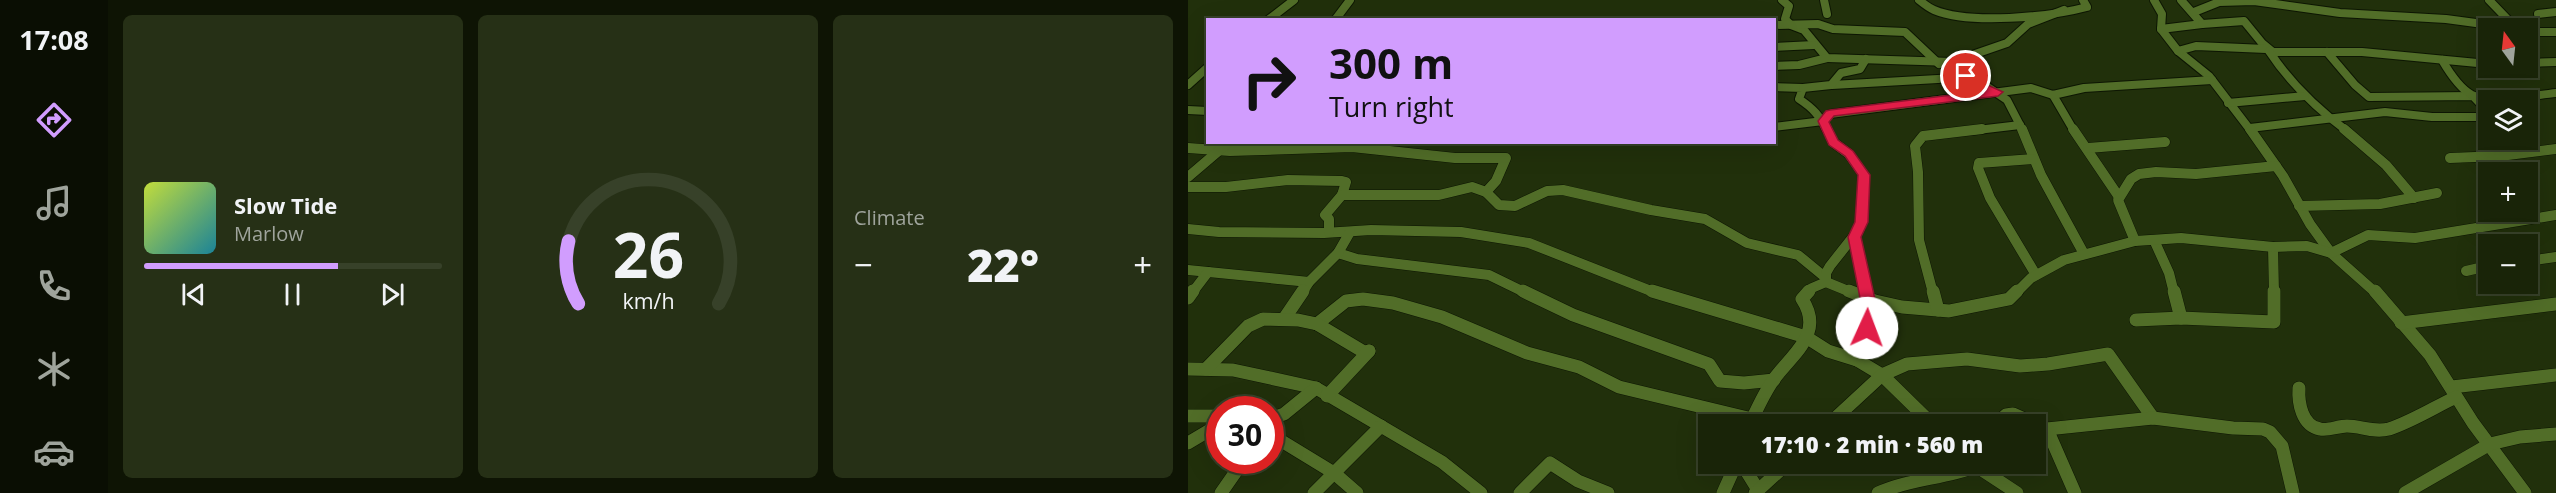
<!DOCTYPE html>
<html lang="en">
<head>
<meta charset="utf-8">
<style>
  :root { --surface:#192408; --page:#263016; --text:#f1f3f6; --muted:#9fa49c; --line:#374129; --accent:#d19dfe }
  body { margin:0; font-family:"Open Sans",sans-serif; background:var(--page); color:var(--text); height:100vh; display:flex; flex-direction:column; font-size:22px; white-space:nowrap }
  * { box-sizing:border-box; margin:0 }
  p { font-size:20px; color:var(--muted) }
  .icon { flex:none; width:33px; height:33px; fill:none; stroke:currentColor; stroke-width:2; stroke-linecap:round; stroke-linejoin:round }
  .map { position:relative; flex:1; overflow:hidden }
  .details { display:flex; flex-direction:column; gap:15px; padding:15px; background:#0e1404; width:1080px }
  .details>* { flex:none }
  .guide { position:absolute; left:18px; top:18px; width:570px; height:126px; border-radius:0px; box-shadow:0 6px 24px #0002,0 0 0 2px var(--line); background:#d19dfe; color:#111; overflow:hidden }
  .needle { width:39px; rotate:345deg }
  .fabs { position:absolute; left:1290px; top:18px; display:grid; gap:12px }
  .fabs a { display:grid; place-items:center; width:60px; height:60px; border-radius:0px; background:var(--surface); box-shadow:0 6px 24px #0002,0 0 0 2px var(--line); font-size:30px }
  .speed { position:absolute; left:18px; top:396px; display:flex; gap:12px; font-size:30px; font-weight:700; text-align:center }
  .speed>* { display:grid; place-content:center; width:78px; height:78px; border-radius:50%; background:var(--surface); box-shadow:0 6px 24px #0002,0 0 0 2px var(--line); line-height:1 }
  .speed .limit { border:9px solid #d22; background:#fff; color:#111 }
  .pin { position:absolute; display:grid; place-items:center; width:51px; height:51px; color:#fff; margin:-26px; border:3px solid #fff; border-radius:50%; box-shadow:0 2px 6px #0007 }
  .me { position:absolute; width:66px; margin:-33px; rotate:2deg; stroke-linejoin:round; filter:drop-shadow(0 0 4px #0008) }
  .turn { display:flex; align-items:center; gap:21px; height:126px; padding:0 24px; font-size:27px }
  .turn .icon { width:78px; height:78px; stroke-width:2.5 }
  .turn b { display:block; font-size:42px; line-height:51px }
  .big { font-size:45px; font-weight:800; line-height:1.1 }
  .details .card { flex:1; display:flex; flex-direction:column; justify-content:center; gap:9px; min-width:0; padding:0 21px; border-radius:9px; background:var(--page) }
  .details .dial { align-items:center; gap:0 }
  .dial svg { height:156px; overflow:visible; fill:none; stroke:var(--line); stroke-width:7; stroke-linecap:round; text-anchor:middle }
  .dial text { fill:var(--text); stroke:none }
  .song { display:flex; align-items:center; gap:18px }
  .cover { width:72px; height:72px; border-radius:9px; background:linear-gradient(135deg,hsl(70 70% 55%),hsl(190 70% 35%)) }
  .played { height:6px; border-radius:3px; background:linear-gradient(90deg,var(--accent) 65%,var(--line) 65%) }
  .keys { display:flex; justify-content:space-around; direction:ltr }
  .heat { display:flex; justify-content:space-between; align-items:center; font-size:33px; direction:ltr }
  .details .tiles { flex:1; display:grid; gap:15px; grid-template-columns:repeat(3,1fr) }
  .trip { position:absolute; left:510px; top:414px; width:348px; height:60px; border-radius:0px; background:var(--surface); box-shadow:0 6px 24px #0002,0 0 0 2px var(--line); font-weight:800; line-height:60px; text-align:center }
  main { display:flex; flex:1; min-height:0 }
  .tab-bar { display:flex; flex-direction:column; width:108px; justify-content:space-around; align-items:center; background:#0a0e03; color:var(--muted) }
  .tab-bar .icon { width:42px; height:42px }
  .tab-bar .selected { color:var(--accent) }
  .tab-bar b { font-size:27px; color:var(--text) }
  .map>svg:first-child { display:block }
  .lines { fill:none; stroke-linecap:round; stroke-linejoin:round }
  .minor-far2-casing { stroke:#0d1603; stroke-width:10 }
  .minor-far1-casing { stroke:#0d1603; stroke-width:11 }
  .minor-casing { stroke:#0d1603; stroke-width:14 }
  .minor-far2 { stroke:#516d28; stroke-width:8 }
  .minor-far1 { stroke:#516d28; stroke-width:10 }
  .minor { stroke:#516d28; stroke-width:13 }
  .route { fill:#e11d48; stroke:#92132f; stroke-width:1.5 }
</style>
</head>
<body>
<main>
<nav class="tab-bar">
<b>17:08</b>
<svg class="icon selected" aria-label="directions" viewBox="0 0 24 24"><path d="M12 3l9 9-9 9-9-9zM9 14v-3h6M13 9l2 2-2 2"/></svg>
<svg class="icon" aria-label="music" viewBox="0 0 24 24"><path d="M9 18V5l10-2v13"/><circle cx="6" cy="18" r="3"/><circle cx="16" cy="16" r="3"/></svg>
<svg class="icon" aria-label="phone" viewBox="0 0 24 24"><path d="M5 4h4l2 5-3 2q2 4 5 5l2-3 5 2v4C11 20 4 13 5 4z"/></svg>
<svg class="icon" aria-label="climate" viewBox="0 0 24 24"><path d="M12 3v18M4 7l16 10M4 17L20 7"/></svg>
<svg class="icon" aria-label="car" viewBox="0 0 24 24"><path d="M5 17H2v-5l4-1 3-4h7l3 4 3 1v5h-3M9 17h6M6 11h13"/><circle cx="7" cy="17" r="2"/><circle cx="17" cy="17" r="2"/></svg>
</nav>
<section class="details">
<div class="tiles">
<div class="card">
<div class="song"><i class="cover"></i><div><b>Slow Tide</b><p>Marlow</p></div></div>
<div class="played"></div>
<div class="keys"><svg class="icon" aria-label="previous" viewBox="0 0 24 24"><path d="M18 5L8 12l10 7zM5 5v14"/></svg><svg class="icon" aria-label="pause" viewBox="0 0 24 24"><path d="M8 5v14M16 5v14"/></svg><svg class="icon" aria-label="next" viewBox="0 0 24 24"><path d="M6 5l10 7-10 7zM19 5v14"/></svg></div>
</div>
<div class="card dial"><svg viewBox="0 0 100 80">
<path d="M14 69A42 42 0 1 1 86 69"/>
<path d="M14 69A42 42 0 0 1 9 37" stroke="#d19dfe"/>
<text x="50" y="56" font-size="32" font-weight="700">26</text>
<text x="50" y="72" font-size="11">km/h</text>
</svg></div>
<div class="card"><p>Climate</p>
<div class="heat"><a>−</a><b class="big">22°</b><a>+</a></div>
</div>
</div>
</section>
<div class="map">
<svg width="1368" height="493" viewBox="0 0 1368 493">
  <rect width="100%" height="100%" fill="#21300b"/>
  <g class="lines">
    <defs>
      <g id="minor-far2">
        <path d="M594,0L601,6L597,19L603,25L616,30L639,58L764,62L819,43L840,24L876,10"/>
        <path d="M636,0L639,14"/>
        <path d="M731,0C736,4 741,8 746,10C782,25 861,17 899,7L895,0"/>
        <path d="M966,0L974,14L973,29"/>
        <path d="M993,0L1014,24L973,29L990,51L1021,76L1063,131"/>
        <path d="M1301,0L1328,28"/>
        <path d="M1006,12L1031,2L1066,1L1152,13L1258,19L1325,28"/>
        <path d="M1350,14L1368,12"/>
        <path d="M80,20L106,0"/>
        <path d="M147,20L162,0"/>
        <path d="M1014,24L1056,21L1074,43L1085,52H1174L1300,64"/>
        <path d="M586,25L630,24L645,29L717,32L751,64"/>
        <path d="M1340,32H1368"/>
        <path d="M586,47L626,45"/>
        <path d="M990,51L1008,46L1078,49"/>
        <path d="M1081,51C1102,83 1128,108 1159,131"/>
        <path d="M1139,52L1167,85L1181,97L1285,96L1300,112"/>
        <path d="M779,56L787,70L785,77L819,100L835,131"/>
        <path d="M1254,60C1261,72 1271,88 1284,95C1298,103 1351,95 1368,93"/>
        <path d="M1340,63L1368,62"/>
        <path d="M586,66L611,65L639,58"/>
        <path d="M0,85L20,67"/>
        <path d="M644,85L785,77"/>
        <path d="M586,87L615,88L611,99C625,108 632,116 639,131"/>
        <path d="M615,88L643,85L653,73L672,69L678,59"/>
        <path d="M865,95L886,131"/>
        <path d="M1040,103L1117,96"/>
        <path d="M0,110L20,111"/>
        <path d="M586,127L635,121L642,114L843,88L865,95L896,88L1024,80"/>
        <path d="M1062,128L1197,112L1244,117H1300"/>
        <path d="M781,131L832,125"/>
      </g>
      <g id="minor-far1">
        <path d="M834,129L853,175L896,254"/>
        <path d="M885,129L931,197"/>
        <path d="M1062,129L1095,176L1122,224L1143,253L1188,293"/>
        <path d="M1156,129L1198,165L1226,198"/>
        <path d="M1333,140L1346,151"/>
        <path d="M0,148L42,151L164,147L267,158H318L308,181L298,192"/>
        <path d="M900,148L977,142"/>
        <path d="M1262,158L1312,156L1368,149"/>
        <path d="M845,159L791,163L790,168L802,198L848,275"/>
        <path d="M0,177L41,142"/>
        <path d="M0,187H38L100,180L154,181L158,182L154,195"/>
        <path d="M1111,206L1192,204L1249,193"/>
        <path d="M0,229L31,232L136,233L183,230L273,232L341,243L468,293"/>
        <path d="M141,232V219L137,215L154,195H251L284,187L298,192L311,205L327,206L359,191L375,190L463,210L517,219L559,243L610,255L638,278"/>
        <path d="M666,237L678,293"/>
        <path d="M966,240L981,273L986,293"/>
        <path d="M947,241L930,200L943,179L951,174L968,172L1008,174L1088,166"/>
        <path d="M1085,247L1086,293"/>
        <path d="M150,253L169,259L301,275L338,293"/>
        <path d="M1340,261L1368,257"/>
        <path d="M0,270L121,282"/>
        <path d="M1278,271L1300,266"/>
        <path d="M638,282L665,293"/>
        <path d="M4,293L20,272"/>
        <path d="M114,293L121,282L150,253L162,232"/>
        <path d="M620,293L624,288L638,282V273L642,266L672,228L676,175L661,154L645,142L639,129"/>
        <path d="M745,293L731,240L730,172L727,146L735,136L794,129"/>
        <path d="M828,293L843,278L876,260L947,241L993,238L1085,247L1119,246L1143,253L1180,235L1227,238L1368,215"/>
      </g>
      <g id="minor">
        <path d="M335,291L385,315L521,364L532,381L556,383L586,380"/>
        <path d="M464,291L618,337L640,351L669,360"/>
        <path d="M661,291L687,301L714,307L761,311L821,299L829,291"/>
        <path d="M678,291L679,330L669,360L694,375L744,424"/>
        <path d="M745,291L750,310"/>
        <path d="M986,291L993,318"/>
        <path d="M1187,291L1242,355L1285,423L1337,493"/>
        <path d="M0,298L5,291"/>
        <path d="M96,319L115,291"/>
        <path d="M948,320L993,318L1086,322V291"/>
        <path d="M1213,323L1368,304"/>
        <path d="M129,324L158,301L175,299L205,303L254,317L339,353L391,367L431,387L564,419"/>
        <path d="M0,369L45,370L128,388L254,462L293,493"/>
        <path d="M18,369L60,326L75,319L110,320L129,324L176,352L181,351"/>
        <path d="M1264,387L1368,375"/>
        <path d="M1111,388C1110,403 1114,426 1132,429C1140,431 1150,426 1159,426C1173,426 1186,433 1201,429C1223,422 1247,407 1268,397"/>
        <path d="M139,396L181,351"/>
        <path d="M0,416H32"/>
        <path d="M82,419L96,414L128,388"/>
        <path d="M562,424C569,409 576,393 586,379C604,354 637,334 614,299L621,291"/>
        <path d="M641,424L694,375L719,364L779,359L832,366L860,364L920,354L965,418"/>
        <path d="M808,424L818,415L825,414L859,429L965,418L1045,428L1075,429L1082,432L1094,446L1105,493"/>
        <path d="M859,429L887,493"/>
        <path d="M82,434L146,473L169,493"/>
        <path d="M0,443L32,424"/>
        <path d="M554,464L570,490"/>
        <path d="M788,466L829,493"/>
        <path d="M33,493L56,460"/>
        <path d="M126,493L193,426"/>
        <path d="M332,493L362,463L390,481L420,493"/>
        <path d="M535,493L548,464"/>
        <path d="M567,493L599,464"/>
        <path d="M690,493C723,478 760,479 793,464"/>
        <path d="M1217,493L1302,444L1332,437L1368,434"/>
      </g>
    </defs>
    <use href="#minor-far2" class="minor-far2-casing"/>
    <use href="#minor-far1" class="minor-far1-casing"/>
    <use href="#minor" class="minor-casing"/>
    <use href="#minor-far2" class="minor-far2"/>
    <use href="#minor-far1" class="minor-far1"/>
    <use href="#minor" class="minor"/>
  </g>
  <path class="route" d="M778,73L789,75L795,83L815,92L810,96L646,116L641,122L650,140L665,151L682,175L680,222L673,237L689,308L684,332H674L671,328L674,308L660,237L667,222L670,175L657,156L641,145L630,121L638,111L642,110L796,91L787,88L782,80L774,79L772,76Z"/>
</svg>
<div class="fabs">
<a><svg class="needle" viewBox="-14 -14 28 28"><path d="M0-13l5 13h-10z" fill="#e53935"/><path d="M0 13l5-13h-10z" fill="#9fa49c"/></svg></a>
<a><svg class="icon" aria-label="layers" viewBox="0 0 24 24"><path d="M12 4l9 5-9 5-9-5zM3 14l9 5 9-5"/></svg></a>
<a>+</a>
<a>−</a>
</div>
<div class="speed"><div class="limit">30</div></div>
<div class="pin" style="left:778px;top:76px;background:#d93025"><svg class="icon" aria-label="arrive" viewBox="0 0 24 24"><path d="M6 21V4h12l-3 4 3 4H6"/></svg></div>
<svg class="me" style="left:679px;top:328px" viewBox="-20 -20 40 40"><circle r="19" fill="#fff"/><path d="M0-13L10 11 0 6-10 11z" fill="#e11d48"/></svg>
<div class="trip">17:10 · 2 min · 560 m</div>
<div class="guide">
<div class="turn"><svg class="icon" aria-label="right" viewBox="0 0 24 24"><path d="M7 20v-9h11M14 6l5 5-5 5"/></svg><div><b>300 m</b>Turn right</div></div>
</div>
</div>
</main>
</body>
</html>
